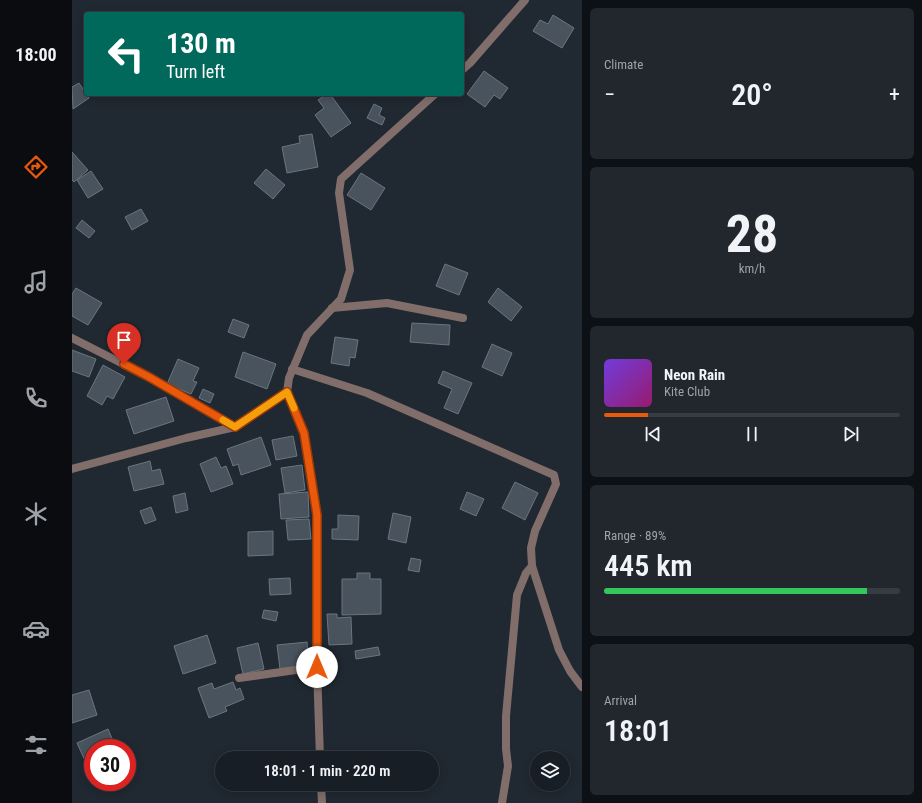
<!DOCTYPE html>
<html lang="en">
<head>
<meta charset="utf-8">
<style>
  :root { --surface:#181e25; --page:#21272d; --text:#f1f3f6; --muted:#9fa2a7; --line:#363c42; --accent:#ea580c }
  body { margin:0; font-family:"Roboto Condensed",sans-serif; background:var(--page); color:var(--text); height:100vh; display:flex; flex-direction:column; font-size:15px; white-space:nowrap }
  * { box-sizing:border-box; margin:0 }
  p { font-size:13px; color:var(--muted) }
  .icon { flex:none; width:22px; height:22px; fill:none; stroke:currentColor; stroke-width:2; stroke-linecap:round; stroke-linejoin:round }
  .map { position:relative; flex:1; overflow:hidden }
  .panel { display:flex; flex-direction:column; gap:8px; padding:8px; background:#0d1014; width:340px }
  .panel>* { flex:none }
  .guide { position:absolute; left:12px; top:12px; width:380px; height:84px; border-radius:4px; box-shadow:0 2px 10px #0003,0 0 0 1px var(--line); background:#00695c; color:#fff; overflow:hidden }
  .controls { position:absolute; left:458px; top:751px; display:grid; gap:8px }
  .controls a { display:grid; place-items:center; width:40px; height:40px; border-radius:50%; background:var(--surface); box-shadow:0 2px 10px #0003,0 0 0 1px var(--line); font-size:20px }
  .speed { position:absolute; left:12px; top:739px; display:flex; gap:8px; font-size:20px; font-weight:700; text-align:center }
  .speed>* { display:grid; place-content:center; width:52px; height:52px; border-radius:50%; background:var(--surface); box-shadow:0 2px 10px #0003,0 0 0 1px var(--line); line-height:1 }
  .speed .limit { border:6px solid #d22; background:#fff; color:#111 }
  .pin { position:absolute; display:grid; place-items:center; width:34px; height:34px; color:#fff; margin:-41px -17px; border-radius:50% 50% 50% 0; rotate:-45deg; box-shadow:0 0 4px #0007 }
  .pin .icon { rotate:45deg }
  .me { position:absolute; width:44px; margin:-22px; rotate:0deg; stroke-linejoin:round; filter:drop-shadow(0 0 3px #0008) }
  .turn { display:flex; align-items:center; gap:14px; height:84px; padding:0 16px; font-size:18px }
  .turn .icon { width:52px; height:52px; stroke-width:2.5 }
  .turn b { display:block; font-size:28px; line-height:34px }
  .big { font-size:30px; font-weight:600; line-height:1.1 }
  .panel .widget { flex:1; display:flex; flex-direction:column; justify-content:center; gap:6px; min-width:0; padding:0 14px; border-radius:6px; background:var(--page) }
  .panel .dial { align-items:center; gap:0 }
  .dial b { font-size:52px; line-height:1 }
  .song { display:flex; align-items:center; gap:12px }
  .cover { width:48px; height:48px; border-radius:6px; background:linear-gradient(135deg,hsl(260 70% 55%),hsl(320 70% 35%)) }
  .played { height:4px; border-radius:2px; background:linear-gradient(90deg,var(--accent) 15%,var(--line) 15%) }
  .keys { display:flex; justify-content:space-around; direction:ltr }
  .heat { display:flex; justify-content:space-between; align-items:center; font-size:22px; direction:ltr }
  .charge { height:6px; border-radius:3px; background:linear-gradient(90deg,#34c759 89%,var(--line) 0) }
  .trip { position:absolute; left:143px; top:751px; width:224px; height:40px; border-radius:20px; background:var(--surface); box-shadow:0 2px 10px #0003,0 0 0 1px var(--line); font-weight:600; line-height:40px; text-align:center }
  main { display:flex; flex:1; min-height:0 }
  .dock { display:flex; flex-direction:column; width:72px; justify-content:space-around; align-items:center; background:#0a0c0f; color:var(--muted) }
  .dock .icon { width:28px; height:28px }
  .dock .current { color:var(--accent) }
  .dock b { font-size:18px; color:var(--text) }
  .map>svg:first-child { display:block }
  .building { fill:#49535d; stroke:#6b7580 }
  .lines { fill:none; stroke-linecap:round; stroke-linejoin:round }
  .service { stroke:#816e6b; stroke-width:8 }
  .minor { stroke:#816e6b; stroke-width:8 }
  .route-casing { stroke:#983908; stroke-width:10 }
  .route { stroke:#ea580c; stroke-width:7 }
  .slow { stroke:#f59e0b; stroke-width:7 }
</style>
</head>
<body>
<main>
<nav class="dock">
<b>18:00</b>
<svg class="icon current" aria-label="directions" viewBox="0 0 24 24"><path d="M12 3l9 9-9 9-9-9zM9 14v-3h6M13 9l2 2-2 2"/></svg>
<svg class="icon" aria-label="music" viewBox="0 0 24 24"><path d="M9 18V5l10-2v13"/><circle cx="6" cy="18" r="3"/><circle cx="16" cy="16" r="3"/></svg>
<svg class="icon" aria-label="phone" viewBox="0 0 24 24"><path d="M5 4h4l2 5-3 2q2 4 5 5l2-3 5 2v4C11 20 4 13 5 4z"/></svg>
<svg class="icon" aria-label="climate" viewBox="0 0 24 24"><path d="M12 3v18M4 7l16 10M4 17L20 7"/></svg>
<svg class="icon" aria-label="car" viewBox="0 0 24 24"><path d="M5 17H2v-5l4-1 3-4h7l3 4 3 1v5h-3M9 17h6M6 11h13"/><circle cx="7" cy="17" r="2"/><circle cx="17" cy="17" r="2"/></svg>
<svg class="icon" aria-label="filters" viewBox="0 0 24 24"><path d="M4 7h16M4 17h16"/><circle cx="9" cy="7" r="2"/><circle cx="15" cy="17" r="2"/></svg>
</nav>
<div class="map">
<svg width="510" height="803" viewBox="0 0 510 803">
  <rect width="100%" height="100%" fill="#202831"/>
  <g class="building">
    <path d="M481,15L502,28L490,48L461,31L468,20L476,24Z"/>
    <path d="M412,71L436,88L428,99L422,95L413,107L395,94Z"/>
    <path d="M7,83L17,98L1,109L0,87Z"/>
    <path d="M255,94H258L279,123L259,137L243,115L252,108L246,100Z"/>
    <path d="M302,104L310,108L307,115L313,118L310,125L295,118Z"/>
    <path d="M240,134L246,167L215,173L210,147L228,143L227,136Z"/>
    <path d="M0,152L16,170L2,182L0,180Z"/>
    <path d="M194,169L213,185L201,199L182,183Z"/>
    <path d="M19,171L31,189L16,198L5,180Z"/>
    <path d="M289,173L313,188L299,210L275,195Z"/>
    <path d="M69,209L76,221L60,230L53,217Z"/>
    <path d="M10,220L23,231L17,238L4,228Z"/>
    <path d="M373,264L396,273L387,295L364,286Z"/>
    <path d="M4,288L30,303L16,325L0,316V294Z"/>
    <path d="M426,288L450,307L439,321L416,302Z"/>
    <path d="M161,319L177,325L172,338L156,332Z"/>
    <path d="M340,323L378,325L377,345L338,342Z"/>
    <path d="M263,337L286,340L283,358L278,357L277,366L259,363Z"/>
    <path d="M420,344L440,353L430,376L410,367Z"/>
    <path d="M0,350L24,359L17,377L0,371Z"/>
    <path d="M171,352L204,364L195,389L163,377Z"/>
    <path d="M106,359L127,368L121,381L125,382L119,394L95,384Z"/>
    <path d="M31,365L53,377L41,399L35,396L30,405L15,396Z"/>
    <path d="M371,371L400,383L386,414L372,408L380,389L366,383Z"/>
    <path d="M131,389L142,394L138,403L127,398Z"/>
    <path d="M94,397L102,421L62,434L54,410Z"/>
    <path d="M221,436L225,456L204,460L200,440Z"/>
    <path d="M189,437L199,465L169,475L166,464L161,466L155,449Z"/>
    <path d="M144,457L149,468L154,466L161,484L139,492L128,464Z"/>
    <path d="M78,461L80,471L88,469L92,484L62,491L56,467Z"/>
    <path d="M230,465L233,490L213,493L209,468Z"/>
    <path d="M443,482L466,493L453,520L430,508Z"/>
    <path d="M236,492L237,517L209,519L207,494Z"/>
    <path d="M395,492L412,499L404,516L388,509Z"/>
    <path d="M113,493L116,510L104,513L101,496Z"/>
    <path d="M79,507L84,520L73,524L68,511Z"/>
    <path d="M321,513L339,517L334,543L316,539Z"/>
    <path d="M266,515L287,516L286,540L260,539V529H266Z"/>
    <path d="M237,519L239,539L216,540L214,520Z"/>
    <path d="M201,531V555L176,556V532Z"/>
    <path d="M339,558L349,560L347,572L336,570Z"/>
    <path d="M285,573H298V579H309V614L270,615V579H285Z"/>
    <path d="M218,578L219,594L198,595L197,579Z"/>
    <path d="M192,610L206,612L204,621L190,618Z"/>
    <path d="M255,614H265V618L279,617L280,644L257,645Z"/>
    <path d="M135,635L144,663L111,674L102,646Z"/>
    <path d="M235,642L237,665L208,669L205,645Z"/>
    <path d="M186,643L192,669L171,674L165,648Z"/>
    <path d="M306,647L308,655L284,659L283,651Z"/>
    <path d="M161,682L164,690L168,688L172,699L153,707L155,711L137,718L126,688L140,683L142,689Z"/>
    <path d="M17,690L25,715L0,723V695Z"/>
    <path d="M36,729L44,748H21V763L15,765L5,743Z"/>
  </g>
  <g class="lines">
    <path class="service" d="M167,678L245,667"/>
    <g class="minor">
      <path d="M390,70L398,63L453,0"/>
      <path d="M260,308L315,303L391,318"/>
      <path d="M0,338L77,377L163,427"/>
      <path d="M220,369L295,393L482,475L484,484L463,531L459,548L460,566L487,650L498,671L510,687"/>
      <path d="M0,469L114,438L163,427L215,392"/>
      <path d="M248,758L245,667V515L232,433L215,392L217,378L235,335L269,299L278,270L267,193L269,179L363,94"/>
      <path d="M249,784L250,803"/>
      <path d="M430,803L436,766L434,749V716L445,595L454,573L460,566"/>
    </g>
  </g>
  <g class="lines">
    <defs>
      <path id="route" d="M52,364L77,377L163,427L215,392L232,433L245,515V667"/>
    </defs>
    <use href="#route" class="route-casing"/>
    <use href="#route" class="route"/>
    <path class="slow" d="M151,420L163,427L215,392L222,408"/>
  </g>
</svg>
<div class="controls">
<a><svg class="icon" aria-label="layers" viewBox="0 0 24 24"><path d="M12 4l9 5-9 5-9-5zM3 14l9 5 9-5"/></svg></a>
</div>
<div class="speed"><div class="limit">30</div></div>
<div class="pin" style="left:52px;top:364px;background:#d93025"><svg class="icon" aria-label="arrive" viewBox="0 0 24 24"><path d="M6 21V4h12l-3 4 3 4H6"/></svg></div>
<svg class="me" style="left:245px;top:667px" viewBox="-20 -20 40 40"><circle r="19" fill="#fff"/><path d="M0-13L10 11 0 6-10 11z" fill="#ea580c"/></svg>
<div class="trip">18:01 · 1 min · 220 m</div>
<div class="guide">
<div class="turn"><svg class="icon" aria-label="left" viewBox="0 0 24 24"><path d="M17 20v-9H6M10 6l-5 5 5 5"/></svg><div><b>130 m</b>Turn left</div></div>
</div>
</div>
<section class="panel">
<div class="widget"><p>Climate</p>
<div class="heat"><a>−</a><b class="big">20°</b><a>+</a></div>
</div>
<div class="widget dial"><b>28</b><p>km/h</p></div>
<div class="widget">
<div class="song"><i class="cover"></i><div><b>Neon Rain</b><p>Kite Club</p></div></div>
<div class="played"></div>
<div class="keys"><svg class="icon" aria-label="previous" viewBox="0 0 24 24"><path d="M18 5L8 12l10 7zM5 5v14"/></svg><svg class="icon" aria-label="pause" viewBox="0 0 24 24"><path d="M8 5v14M16 5v14"/></svg><svg class="icon" aria-label="next" viewBox="0 0 24 24"><path d="M6 5l10 7-10 7zM19 5v14"/></svg></div>
</div>
<div class="widget"><p>Range · 89%</p><b class="big">445 km</b><div class="charge"></div></div>
<div class="widget"><p>Arrival</p><b class="big">18:01</b></div>
</section>
</main>
</body>
</html>
